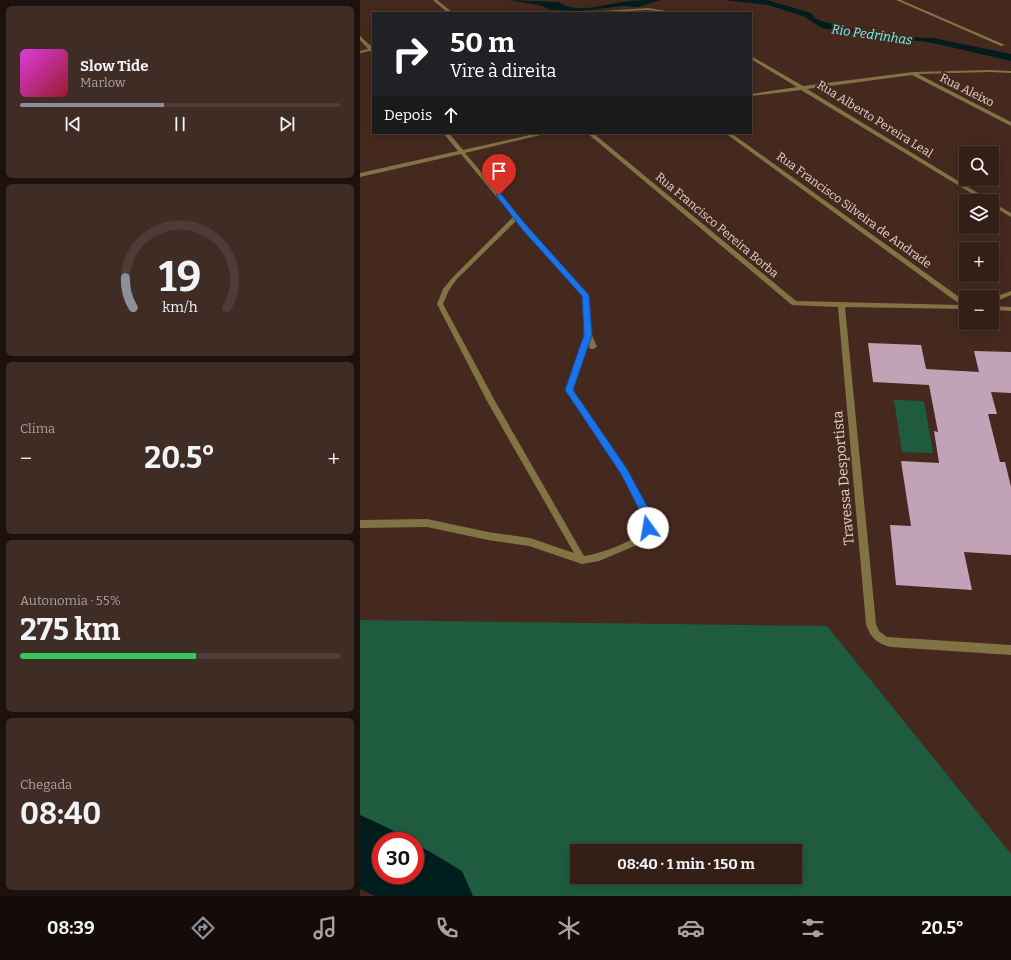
<!DOCTYPE html>
<html lang="pt">
<head>
<meta charset="utf-8">
<style>
  :root { --surface:#341f17; --page:#3f2c24; --text:#f1f3f6; --muted:#a9a2a1; --line:#4e3d36; --accent:#8c9099 }
  body { margin:0; font-family:Bitter,serif; background:var(--page); color:var(--text); height:100vh; display:flex; flex-direction:column; font-size:15px; white-space:nowrap }
  * { box-sizing:border-box; margin:0 }
  p { font-size:13px; color:var(--muted) }
  .icon { flex:none; width:22px; height:22px; fill:none; stroke:currentColor; stroke-width:2; stroke-linecap:round; stroke-linejoin:round }
  .map { position:relative; flex:1; overflow:hidden }
  .sheet { display:flex; flex-direction:column; gap:6px; padding:6px; background:#1d110d; width:360px }
  .sheet>* { flex:none }
  .hud { position:absolute; left:12px; top:12px; width:380px; height:122px; border-radius:0px; box-shadow:0 2px 10px #0003,0 0 0 1px var(--line); background:#202124; color:#fff; overflow:hidden }
  .tools { position:absolute; left:599px; top:146px; display:grid; gap:8px }
  .tools a { display:grid; place-items:center; width:40px; height:40px; border-radius:0px; background:var(--surface); box-shadow:0 2px 10px #0003,0 0 0 1px var(--line); font-size:20px }
  .speed { position:absolute; left:12px; top:832px; display:flex; gap:8px; font-size:20px; font-weight:700; text-align:center }
  .speed>* { display:grid; place-content:center; width:52px; height:52px; border-radius:50%; background:var(--surface); box-shadow:0 2px 10px #0003,0 0 0 1px var(--line); line-height:1 }
  .speed .limit { border:6px solid #d22; background:#fff; color:#111 }
  .pin { position:absolute; display:grid; place-items:center; width:34px; height:34px; color:#fff; margin:-41px -17px; border-radius:50% 50% 50% 0; rotate:-45deg; box-shadow:0 0 4px #0007 }
  .pin .icon { rotate:45deg }
  .me { position:absolute; width:44px; margin:-22px; rotate:347deg; stroke-linejoin:round; filter:drop-shadow(0 0 3px #0008) }
  .turn { display:flex; align-items:center; gap:14px; height:84px; padding:0 12px; font-size:18px }
  .turn .icon { width:52px; height:52px; stroke-width:2.5 }
  .turn b { display:block; font-size:28px; line-height:34px }
  .then { display:flex; align-items:center; height:38px; padding:0 12px; background:#0003; gap:8px; font-size:15px }
  .big { font-size:30px; font-weight:700; line-height:1.1 }
  .sheet .widget { flex:1; display:flex; flex-direction:column; justify-content:center; gap:6px; min-width:0; padding:0 14px; border-radius:6px; background:var(--page) }
  .sheet .dial { align-items:center; gap:0 }
  .dial svg { height:104px; overflow:visible; fill:none; stroke:var(--line); stroke-width:7; stroke-linecap:round; text-anchor:middle }
  .dial text { fill:var(--text); stroke:none }
  .song { display:flex; align-items:center; gap:12px }
  .cover { width:48px; height:48px; border-radius:6px; background:linear-gradient(135deg,hsl(300 70% 55%),hsl(350 70% 35%)) }
  .played { height:4px; border-radius:2px; background:linear-gradient(90deg,var(--accent) 45%,var(--line) 45%) }
  .keys { display:flex; justify-content:space-around; direction:ltr }
  .heat { display:flex; justify-content:space-between; align-items:center; font-size:22px; direction:ltr }
  .charge { height:6px; border-radius:3px; background:linear-gradient(90deg,#34c759 55%,var(--line) 0) }
  .trip { position:absolute; left:210px; top:844px; width:232px; height:40px; border-radius:0px; background:var(--surface); box-shadow:0 2px 10px #0003,0 0 0 1px var(--line); font-weight:700; line-height:40px; text-align:center }
  .dock { display:flex; height:64px; justify-content:space-around; align-items:center; background:#150c09; color:var(--muted) }
  .dock .icon { width:28px; height:28px }
  .dock .current { color:var(--accent) }
  .dock b { font-size:18px; color:var(--text) }
  main { display:flex; flex:1; min-height:0 }
  .map>svg:first-child { display:block }
  .green { fill:#1f5c3f; fill-rule:evenodd }
  .water { fill:#001d1d }
  .lines { fill:none; stroke-linecap:round; stroke-linejoin:round }
  .river { fill:#001d1d; fill-rule:evenodd }
  .building { fill:#c1a2b6 }
  .street { fill:#817344; fill-rule:evenodd }
  .route { fill:#1a73e8; stroke:#114b97 }
  .labels { text-anchor:middle; stroke-width:4; stroke-linejoin:round; paint-order:stroke }
  .far-street-label { font-size:12px; fill:#e3d0c9; stroke:#45291f }
  .far-water-label { font-size:13px; font-style:italic; fill:#6df5f6; stroke:#45291f }
  .street-label { font-size:14px; fill:#e3d0c9; stroke:#45291f }
</style>
</head>
<body>
<main>
<section class="sheet">
<div class="widget">
<div class="song"><i class="cover"></i><div><b>Slow Tide</b><p>Marlow</p></div></div>
<div class="played"></div>
<div class="keys"><svg class="icon" aria-label="previous" viewBox="0 0 24 24"><path d="M18 5L8 12l10 7zM5 5v14"/></svg><svg class="icon" aria-label="pause" viewBox="0 0 24 24"><path d="M8 5v14M16 5v14"/></svg><svg class="icon" aria-label="next" viewBox="0 0 24 24"><path d="M6 5l10 7-10 7zM19 5v14"/></svg></div>
</div>
<div class="widget dial"><svg viewBox="0 0 100 80">
<path d="M14 69A42 42 0 1 1 86 69"/>
<path d="M14 69A42 42 0 0 1 8 46" stroke="#8c9099"/>
<text x="50" y="56" font-size="32" font-weight="700">19</text>
<text x="50" y="72" font-size="11">km/h</text>
</svg></div>
<div class="widget"><p>Clima</p>
<div class="heat"><a>−</a><b class="big">20.5°</b><a>+</a></div>
</div>
<div class="widget"><p>Autonomia · 55%</p><b class="big">275 km</b><div class="charge"></div></div>
<div class="widget"><p>Chegada</p><b class="big">08:40</b></div>
</section>
<div class="map">
<svg width="651" height="896" viewBox="0 0 651 896">
  <rect width="100%" height="100%" fill="#45291f"/>
  <g class="green">
    <path d="M534,400L564,401L573,453L542,452Z"/>
    <path d="M0,620L467,626L651,854V896H77L42,875H55V841H21V863L0,850ZM217,851H435V877H217Z"/>
  </g>
  <g class="water">
    <path d="M148,0L199,2C214,14 244,5 262,2C275,0 287,0 300,0L279,7L263,6L221,11L191,10L179,5Z"/>
    <path d="M364,0H407L451,13L455,18L461,21L525,36L573,38L651,54V61L577,44L561,41L516,40L505,36L462,28L443,16L408,5Z"/>
  </g>
  <g class="lines">
    <path class="river" d="M0,815L24,826L46,838L47,841H21V875H55V845L67,850L102,871L113,896H15L0,889Z"/>
  </g>
  <path class="building" d="M508,343L561,345L566,369L619,372L614,351L651,352V393L631,392L637,414H628L640,462H645L651,487V555L604,552L612,590L536,585L530,525L551,526L541,461L579,463L574,431L578,432L569,385L513,382Z"/>
  <g class="lines">
    <g class="street">
      <path d="M73,0H77L93,13H88Z"/>
      <path d="M536,0H541L645,45L641,46Z"/>
      <path d="M288,8L318,13L288,10L226,13L228,12Z"/>
      <path d="M0,36L13,48V53L10,51L0,53V51L8,49L0,40Z"/>
      <path d="M391,56L443,86L553,72L630,70L651,71V73L630,72L558,74L651,122V126L552,75L447,89L631,201H624L441,90L391,96V94L437,87L391,59Z"/>
      <path d="M83,133H89L103,150L179,133H189L105,153L166,225L227,294L232,335L237,347L233,349H230L228,344L213,390L267,469L292,517V528L284,542L239,561L222,564L169,546L128,540L67,527L0,528V520L67,519L128,532L170,538L214,553L127,401L77,304L83,289L93,277L153,217L101,154L0,177V173L98,151ZM156,221L222,295L224,335L205,390C219,412 290,507 284,528C283,531 279,536 276,537C263,545 239,554 224,556L135,401L83,304L89,290L97,279Z"/>
      <path d="M227,133H233L436,301L601,305L365,133H371L606,302V309L485,307L516,624L519,631L527,637L651,645V655L531,647C517,644 510,637 506,624L478,307L432,305Z"/>
      <path d="M632,202L651,213V217L632,206Z"/>
      <path d="M651,291V295L632,303V298Z"/>
      <path d="M632,306L651,307V311L632,310Z"/>
    </g>
  </g>
  <path class="route" d="M139,193L141,194L166,225L229,295L232,335L213,390L267,469L293,517V528L292,531L288,532L285,531L283,517L261,474L205,390L224,335L222,296L161,228L136,195Z"/>
  <g class="labels">
    <g class="far-street-label">
      <text transform="translate(607 90) rotate(27)" y="4">Rua Aleixo</text>
      <text transform="translate(515 119) rotate(32)" y="4">Rua Alberto Pereira Leal</text>
      <text transform="translate(494 210) rotate(36)" y="4">Rua Francisco Silveira de Andrade</text>
      <text transform="translate(357 225) rotate(40)" y="4">Rua Francisco Pereira Borba</text>
    </g>
    <g class="far-water-label">
      <text transform="translate(512 34) rotate(8)" y="5">Rio Pedrinhas</text>
    </g>
    <g class="street-label">
      <text transform="translate(483 478) rotate(-95)" y="5">Travessa Desportista</text>
    </g>
  </g>
</svg>
<div class="tools">
<a><svg class="icon" aria-label="search" viewBox="0 0 24 24"><circle cx="10" cy="10" r="6"/><path d="M15 15l6 6"/></svg></a>
<a><svg class="icon" aria-label="layers" viewBox="0 0 24 24"><path d="M12 4l9 5-9 5-9-5zM3 14l9 5 9-5"/></svg></a>
<a>+</a>
<a>−</a>
</div>
<div class="speed"><div class="limit">30</div></div>
<div class="pin" style="left:139px;top:195px;background:#d93025"><svg class="icon" aria-label="arrive" viewBox="0 0 24 24"><path d="M6 21V4h12l-3 4 3 4H6"/></svg></div>
<svg class="me" style="left:288px;top:528px" viewBox="-20 -20 40 40"><circle r="19" fill="#fff"/><path d="M0-13L10 11 0 6-10 11z" fill="#1a73e8"/></svg>
<div class="trip">08:40 · 1 min · 150 m</div>
<div class="hud">
<div class="turn"><svg class="icon" aria-label="right" viewBox="0 0 24 24"><path d="M7 20v-9h11M14 6l5 5-5 5"/></svg><div><b>50 m</b>Vire à direita</div></div>
<div class="then">Depois<svg class="icon" aria-label="ahead" viewBox="0 0 24 24"><path d="M12 20V5M6 11l6-6 6 6"/></svg></div>
</div>
</div>
</main>
<nav class="dock">
<b>08:39</b>
<svg class="icon current" aria-label="directions" viewBox="0 0 24 24"><path d="M12 3l9 9-9 9-9-9zM9 14v-3h6M13 9l2 2-2 2"/></svg>
<svg class="icon" aria-label="music" viewBox="0 0 24 24"><path d="M9 18V5l10-2v13"/><circle cx="6" cy="18" r="3"/><circle cx="16" cy="16" r="3"/></svg>
<svg class="icon" aria-label="phone" viewBox="0 0 24 24"><path d="M5 4h4l2 5-3 2q2 4 5 5l2-3 5 2v4C11 20 4 13 5 4z"/></svg>
<svg class="icon" aria-label="climate" viewBox="0 0 24 24"><path d="M12 3v18M4 7l16 10M4 17L20 7"/></svg>
<svg class="icon" aria-label="car" viewBox="0 0 24 24"><path d="M5 17H2v-5l4-1 3-4h7l3 4 3 1v5h-3M9 17h6M6 11h13"/><circle cx="7" cy="17" r="2"/><circle cx="17" cy="17" r="2"/></svg>
<svg class="icon" aria-label="filters" viewBox="0 0 24 24"><path d="M4 7h16M4 17h16"/><circle cx="9" cy="7" r="2"/><circle cx="15" cy="17" r="2"/></svg>
<b>20.5°</b>
</nav>
</body>
</html>
